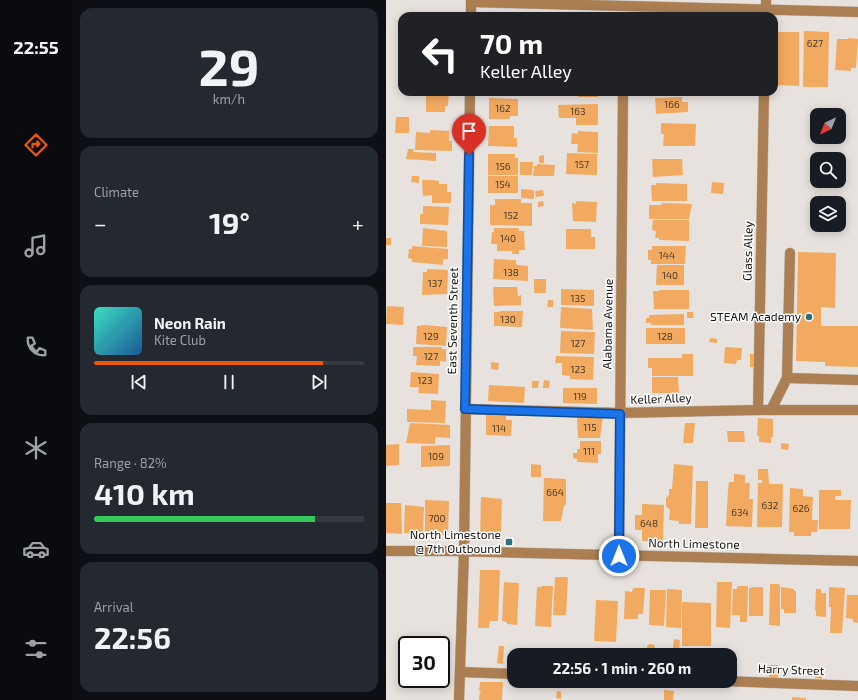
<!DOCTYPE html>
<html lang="en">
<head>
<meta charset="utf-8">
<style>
  :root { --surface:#171b24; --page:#242831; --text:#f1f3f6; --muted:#9ea1a6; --line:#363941; --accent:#ea580c }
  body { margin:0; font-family:"Exo 2",sans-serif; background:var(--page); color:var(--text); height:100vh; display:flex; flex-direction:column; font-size:15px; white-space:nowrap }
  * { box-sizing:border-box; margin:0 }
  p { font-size:13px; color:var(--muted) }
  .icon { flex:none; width:22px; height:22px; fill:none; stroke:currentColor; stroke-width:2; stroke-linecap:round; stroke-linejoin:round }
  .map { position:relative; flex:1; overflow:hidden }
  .details { display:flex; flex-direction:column; gap:8px; padding:8px; background:#0d0f14; width:314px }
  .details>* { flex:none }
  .hud { position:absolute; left:12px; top:12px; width:380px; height:84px; border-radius:12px; box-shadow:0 2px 10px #0003; background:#202124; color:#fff; overflow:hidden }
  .needle { width:26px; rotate:223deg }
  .fabs { position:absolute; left:424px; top:108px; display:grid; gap:8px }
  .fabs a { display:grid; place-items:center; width:36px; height:36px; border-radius:8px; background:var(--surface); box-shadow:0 2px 10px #0003; font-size:20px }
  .speed { position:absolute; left:12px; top:636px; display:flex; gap:8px; font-size:20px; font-weight:700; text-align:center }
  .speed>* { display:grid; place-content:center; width:52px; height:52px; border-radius:50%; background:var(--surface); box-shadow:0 2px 10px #0003; line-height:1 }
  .speed .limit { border:2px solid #111; border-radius:6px; background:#fff; color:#111 }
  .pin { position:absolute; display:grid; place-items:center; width:34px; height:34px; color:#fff; margin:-41px -17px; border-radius:50% 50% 50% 0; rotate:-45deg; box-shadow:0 0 4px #0007 }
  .pin .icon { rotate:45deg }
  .me { position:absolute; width:44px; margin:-22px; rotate:0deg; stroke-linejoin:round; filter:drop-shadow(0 0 3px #0008) }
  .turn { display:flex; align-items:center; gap:14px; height:84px; padding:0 16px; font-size:18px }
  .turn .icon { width:52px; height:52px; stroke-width:2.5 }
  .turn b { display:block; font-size:28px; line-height:34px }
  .big { font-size:30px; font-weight:700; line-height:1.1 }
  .details .card { flex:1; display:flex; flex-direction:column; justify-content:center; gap:6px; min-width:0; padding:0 14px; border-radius:12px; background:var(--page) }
  .details .dial { align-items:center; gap:0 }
  .dial b { font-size:52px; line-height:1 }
  .song { display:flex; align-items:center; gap:12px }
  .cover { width:48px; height:48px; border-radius:6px; background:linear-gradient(135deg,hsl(170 70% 55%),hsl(210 70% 35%)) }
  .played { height:4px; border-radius:2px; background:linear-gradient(90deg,var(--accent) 85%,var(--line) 85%) }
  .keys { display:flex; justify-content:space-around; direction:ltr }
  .heat { display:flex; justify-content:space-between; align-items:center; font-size:22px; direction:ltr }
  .charge { height:6px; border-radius:3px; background:linear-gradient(90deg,#34c759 82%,var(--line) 0) }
  .trip { position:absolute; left:121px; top:648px; width:230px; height:40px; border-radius:12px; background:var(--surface); box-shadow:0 2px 10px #0003; font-weight:700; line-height:40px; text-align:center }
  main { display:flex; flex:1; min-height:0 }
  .tab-bar { display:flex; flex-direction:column; width:72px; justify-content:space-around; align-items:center; background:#090b0e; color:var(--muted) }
  .tab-bar .icon { width:28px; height:28px }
  .tab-bar .on { color:var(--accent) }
  .tab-bar b { font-size:18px; color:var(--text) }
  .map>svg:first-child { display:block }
  .building { fill:#f2aa61 }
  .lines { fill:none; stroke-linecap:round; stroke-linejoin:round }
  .minor-casing { stroke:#c1bdb8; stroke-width:11 }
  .minor { stroke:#ac7f53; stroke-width:10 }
  .route-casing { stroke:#114b97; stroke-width:10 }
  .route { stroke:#1a73e8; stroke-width:7 }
  .poi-dot { fill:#2c7180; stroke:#fff; stroke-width:1.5 }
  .labels { text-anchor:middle; stroke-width:3; stroke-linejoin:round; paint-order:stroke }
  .number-label { font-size:10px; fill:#4c3825 }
  .street-label { font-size:12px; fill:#141211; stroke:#fff }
  .poi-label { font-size:12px; fill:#141211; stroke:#fff; text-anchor:end }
</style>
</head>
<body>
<main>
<nav class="tab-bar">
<b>22:55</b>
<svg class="icon on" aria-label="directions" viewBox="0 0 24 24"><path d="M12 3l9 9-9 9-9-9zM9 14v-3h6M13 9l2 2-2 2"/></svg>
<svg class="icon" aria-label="music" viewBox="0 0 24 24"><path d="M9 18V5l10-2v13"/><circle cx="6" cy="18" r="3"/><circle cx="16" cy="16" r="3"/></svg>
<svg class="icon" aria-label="phone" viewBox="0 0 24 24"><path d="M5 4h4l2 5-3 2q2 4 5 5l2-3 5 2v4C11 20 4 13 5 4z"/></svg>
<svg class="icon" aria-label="climate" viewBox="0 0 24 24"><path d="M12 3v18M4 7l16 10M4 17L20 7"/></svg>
<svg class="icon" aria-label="car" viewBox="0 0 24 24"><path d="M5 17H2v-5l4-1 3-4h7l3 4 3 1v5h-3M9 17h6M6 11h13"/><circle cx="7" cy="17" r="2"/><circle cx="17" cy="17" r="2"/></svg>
<svg class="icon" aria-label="filters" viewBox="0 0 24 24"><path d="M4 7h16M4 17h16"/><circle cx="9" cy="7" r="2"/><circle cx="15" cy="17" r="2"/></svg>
</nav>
<section class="details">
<div class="card dial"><b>29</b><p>km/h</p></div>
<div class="card"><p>Climate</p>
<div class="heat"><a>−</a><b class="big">19°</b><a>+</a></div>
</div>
<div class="card">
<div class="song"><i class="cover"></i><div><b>Neon Rain</b><p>Kite Club</p></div></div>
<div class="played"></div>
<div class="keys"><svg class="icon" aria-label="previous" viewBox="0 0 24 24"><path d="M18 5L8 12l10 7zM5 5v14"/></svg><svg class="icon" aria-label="pause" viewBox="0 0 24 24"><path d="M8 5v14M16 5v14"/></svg><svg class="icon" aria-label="next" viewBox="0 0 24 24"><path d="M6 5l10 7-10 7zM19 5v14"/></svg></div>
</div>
<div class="card"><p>Range · 82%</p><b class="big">410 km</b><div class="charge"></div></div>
<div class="card"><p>Arrival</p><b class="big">22:56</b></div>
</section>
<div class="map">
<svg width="472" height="700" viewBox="0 0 472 700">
  <rect width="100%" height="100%" fill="#e7e2dd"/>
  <g class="building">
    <path d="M418,31L443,32L442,87H417Z"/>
    <path d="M388,32H413V86L388,85Z"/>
    <path d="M462,38L472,39L470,68H465V71L449,70L451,39H462Z"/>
    <path d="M40,92H63L62,106H59V112H40Z"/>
    <path d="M104,92H137V96L104,93Z"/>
    <path d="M186,92H212V97H192V94H186Z"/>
    <path d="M296,97V102H302V112L270,114L269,98Z"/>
    <path d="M103,98L132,99V116H124V119H103Z"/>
    <path d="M212,104V125H190V118H173L172,105Z"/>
    <path d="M10,117H23V133H9Z"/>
    <path d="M275,123L310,124L309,146H277L278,134H275Z"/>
    <path d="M103,126H128V138H131V147L102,146Z"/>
    <path d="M44,130L63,131V141H66V151L29,150L30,132L44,133Z"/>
    <path d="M192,131L212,132V153L191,152L192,144H185L186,133L191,134Z"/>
    <path d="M22,149H28L27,152L50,153V161L20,159Z"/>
    <path d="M181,153L211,154V175L180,174Z"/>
    <path d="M102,154H129V158H132V175H102Z"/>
    <path d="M158,155V163H153V156Z"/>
    <path d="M266,159H296L297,175L267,177Z"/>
    <path d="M134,162H147L146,175H134Z"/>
    <path d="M151,164L169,165L168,176H147L148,166H151Z"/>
    <path d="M26,176H33V183L25,182Z"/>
    <rect x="102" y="176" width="30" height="17"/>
    <path d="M36,180H47L53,181V184H61V192H65V203H46V195L37,196Z"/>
    <path d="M326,182L338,183L337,194L325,193Z"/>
    <path d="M270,183L301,184V201H266L265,185H270Z"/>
    <path d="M135,189L148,190V199L135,198Z"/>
    <path d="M157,190L158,196L150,197L149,191Z"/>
    <path d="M109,199H135V203H146V226L104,225V205H109Z"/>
    <path d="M157,201L158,206L152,207V202Z"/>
    <path d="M190,201L211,202L210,222L187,221L186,203L190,204Z"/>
    <path d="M277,203L306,204L303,219H263V205H275Z"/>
    <path d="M37,206L63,207L62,225L34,224V214H37Z"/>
    <path d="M267,220H303V241L273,240V238H269L270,231L266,230Z"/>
    <path d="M37,228L61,231V247L36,246Z"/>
    <path d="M108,228H133V231H138L139,250H133V254H126V251H111V244H105L106,232H108Z"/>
    <path d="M180,229H205V237H209V249H180Z"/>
    <rect x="0" y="238" width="5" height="7"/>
    <path d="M26,246L62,249V259H57V265L26,262V259L22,258L23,249H26Z"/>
    <path d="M266,246H300L299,264H265V260H262V250H266Z"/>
    <path d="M412,252L450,253L449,308L435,307V326H472V367L439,366V362L410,361Z"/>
    <path d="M108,259L130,260V264L132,265L142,266V281L107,279Z"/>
    <path d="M271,265H298V285H270Z"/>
    <path d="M41,269L62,270L61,294L36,295L37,272H41Z"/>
    <rect x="148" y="279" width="12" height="14"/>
    <path d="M107,287H131L132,296L135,295V305L108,306Z"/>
    <path d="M175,289L208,290V306L175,305Z"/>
    <path d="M273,290H303V309H268L267,291H273Z"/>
    <path d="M162,300H167V307H161Z"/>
    <path d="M1,306L18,307L17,325L0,324Z"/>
    <path d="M175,307L206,309L207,330L174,328Z"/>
    <path d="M114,311H137L136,327L108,326V312H114Z"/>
    <path d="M301,312H307L308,318H301Z"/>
    <path d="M298,314V325H265V323H260V318H263V315Z"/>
    <path d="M39,325L61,327L60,346L30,344L31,326Z"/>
    <rect x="260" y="328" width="39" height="16"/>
    <path d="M175,331L209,332L208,354L174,353Z"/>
    <path d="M324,338L331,339V343L323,342Z"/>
    <path d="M27,347H56V349H60V362L54,361V366L30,365L31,356H27Z"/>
    <path d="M339,347L356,348L355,360H351L350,364L338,363Z"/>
    <path d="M296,354H307V376H266V368H262V358H296Z"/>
    <rect x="364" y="354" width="5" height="13"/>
    <path d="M170,356L208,357L207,380L184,379V376L176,375V363H169Z"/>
    <path d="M105,362L113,363L112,370L105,369Z"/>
    <path d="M25,372L53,374L52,394L32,393L33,387H24Z"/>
    <path d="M266,377H292L293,393H266Z"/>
    <path d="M158,380L164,381L163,388H157Z"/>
    <path d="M146,381H153L152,388H146Z"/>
    <path d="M103,385L139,387L138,403L102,401Z"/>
    <path d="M177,388H211V404L177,403Z"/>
    <path d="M45,400L60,401L59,423L21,422V409L45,410Z"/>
    <path d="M100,415H120V420H126L125,436L100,435Z"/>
    <path d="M191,417H217L214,438H192Z"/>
    <path d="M372,418L387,419V437H385V443L373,442V436H371Z"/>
    <path d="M24,423L64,425V438L49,437V444L20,443Z"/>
    <path d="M299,423H309L307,443H297Z"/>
    <path d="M341,431H358L359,442H342Z"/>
    <path d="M194,441H215V454H212V463L191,462V459L187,458V453H191V449H194Z"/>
    <path d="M395,443L403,444L402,450L395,449Z"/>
    <path d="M13,444V465L0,466V445Z"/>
    <path d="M64,445V466L35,467V446Z"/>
    <path d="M145,464L155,465V477H145Z"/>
    <path d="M288,464L307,466L305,524H293V521L283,520L284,510L280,506V498L283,495V489H286Z"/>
    <path d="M372,469H382L383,484H397L396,527H371L372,483H376V480H372Z"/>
    <path d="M348,474L359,475V483H364L363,499H367L366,527L340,526L342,490L343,482H348Z"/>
    <path d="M158,478L180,479V505H178L175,521H157Z"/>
    <path d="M310,481H322V528H309Z"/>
    <path d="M404,488L417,489V496L427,497L426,520H432L431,532H425V536H408V532H403Z"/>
    <path d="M433,490H455V496H449V500H465L464,529H433Z"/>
    <path d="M95,497L116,499L115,532H107V537H94Z"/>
    <path d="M39,500L63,501L62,535L39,534Z"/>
    <path d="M0,503H15L16,534L0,533Z"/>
    <path d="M256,504L278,505L277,541H256V530H249V515H256Z"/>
    <path d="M19,505L38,507L37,534L18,533Z"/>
    <path d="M94,570H114L112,621H104L103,628H92Z"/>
    <path d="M169,577H182L180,615H167Z"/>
    <path d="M118,582L133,583L131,625L121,624V622L116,621Z"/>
    <path d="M331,582H346L344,628L330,627Z"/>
    <path d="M384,584H393L394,587V626L383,625Z"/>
    <path d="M156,586H167L165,627L149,626L151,587H155Z"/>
    <path d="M351,586H362L361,622H354V615H346L347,589H351Z"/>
    <path d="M368,587H377V616H363V588Z"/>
    <path d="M395,587L408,589V591H410V613H398V609H395Z"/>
    <path d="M443,587L459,588L456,633H444L445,607H443Z"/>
    <path d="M247,588H259L257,614H252V619H238L239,591L246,592Z"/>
    <path d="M281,589L296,590L295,628L280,627Z"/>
    <path d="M430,589H435V593H440V617L430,616V611L429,610Z"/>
    <path d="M264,590H280L278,626L263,625Z"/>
    <path d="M461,595H472V623L467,622V619L460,618Z"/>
    <path d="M210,600L232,601L230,642L208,641Z"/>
    <path d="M296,602L325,603V646H296Z"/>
    <path d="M288,639L294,640L293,649L287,648Z"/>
    <circle cx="265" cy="648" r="4"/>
    <path d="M113,646H118L117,664L111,663Z"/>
    <path d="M382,665H392V678H383Z"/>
    <path d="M430,673H436V679L429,678Z"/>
    <path d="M94,682H117L116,700H93L94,692L96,691H93Z"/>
    <path d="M278,690L288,691L287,700H278Z"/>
    <path d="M171,691L175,692V699L170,698Z"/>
    <path d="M406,697L420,698V700H406Z"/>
  </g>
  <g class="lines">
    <defs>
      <g id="minor">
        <path d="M85,2L472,12"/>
        <path d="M85,16V0"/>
        <path d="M380,16V0"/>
        <path d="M404,253L401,378L472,380"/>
        <path d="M79,409L234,413L372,410H472"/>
        <path d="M372,410L378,92"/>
        <path d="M385,410L401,378"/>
        <path d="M0,551H63L472,561"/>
        <path d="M233,556L237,92"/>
        <path d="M74,672L128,674"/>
        <path d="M338,681L472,686"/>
        <path d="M73,700L78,551L84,92"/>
      </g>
    </defs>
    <use href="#minor" class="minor-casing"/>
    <use href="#minor" class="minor"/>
  </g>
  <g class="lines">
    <defs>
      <path id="route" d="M83,155L79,409L234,414L233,556"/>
    </defs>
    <use href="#route" class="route-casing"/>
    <use href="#route" class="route"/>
  </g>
  <g class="poi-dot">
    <circle cx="423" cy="317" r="4"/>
    <rect x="119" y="538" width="8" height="8" rx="2"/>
  </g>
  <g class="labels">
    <g class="number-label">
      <text x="429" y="47">627</text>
      <text x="286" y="108">166</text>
      <text x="117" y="112">162</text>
      <text x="192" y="115">163</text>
      <text x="196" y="168">157</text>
      <text x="117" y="170">156</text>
      <text x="117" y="188">154</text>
      <text x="125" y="219">152</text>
      <text x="122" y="242">140</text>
      <text x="281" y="259">144</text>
      <text x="125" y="276">138</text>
      <text x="284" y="279">140</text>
      <text x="49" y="287">137</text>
      <text x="192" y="302">135</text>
      <text x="122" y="323">130</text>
      <text x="45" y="340">129</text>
      <text x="279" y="340">128</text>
      <text x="192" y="347">127</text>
      <text x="45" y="360">127</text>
      <text x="192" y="373">123</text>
      <text x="39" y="384">123</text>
      <text x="194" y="400">119</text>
      <text x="204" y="431">115</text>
      <text x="113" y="432">114</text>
      <text x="203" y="455">111</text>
      <text x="50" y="460">109</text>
      <text x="169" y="496">664</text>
      <text x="384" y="509">632</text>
      <text x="415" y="512">626</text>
      <text x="354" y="516">634</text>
      <text x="51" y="522">700</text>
      <text x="263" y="527">648</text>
    </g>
    <g class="street-label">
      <text transform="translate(362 251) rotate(-89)" y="4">Glass Alley</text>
      <text transform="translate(67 321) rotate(-89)" y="4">East Seventh Street</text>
      <text transform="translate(222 324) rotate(-89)" y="4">Alabama Avenue</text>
      <text transform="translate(275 399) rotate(-2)" y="4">Keller Alley</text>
      <text transform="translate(308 544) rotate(1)" y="4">North Limestone</text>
      <text transform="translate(405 670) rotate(2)" y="4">Harry Street</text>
    </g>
    <g class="poi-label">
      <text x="415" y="321">STEAM Academy</text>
      <text x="115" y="539">North Limestone<tspan x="115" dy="14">@ 7th Outbound</tspan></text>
    </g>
  </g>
</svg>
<div class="fabs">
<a><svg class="needle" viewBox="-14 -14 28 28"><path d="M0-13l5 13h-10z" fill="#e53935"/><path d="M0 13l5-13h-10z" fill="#9ea1a6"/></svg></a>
<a><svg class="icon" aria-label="search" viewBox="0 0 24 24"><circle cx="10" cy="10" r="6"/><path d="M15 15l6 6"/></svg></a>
<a><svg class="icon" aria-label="layers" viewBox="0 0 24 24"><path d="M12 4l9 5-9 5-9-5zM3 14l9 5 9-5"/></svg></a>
</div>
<div class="speed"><div class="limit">30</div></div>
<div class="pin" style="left:83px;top:155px;background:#d93025"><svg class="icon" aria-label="arrive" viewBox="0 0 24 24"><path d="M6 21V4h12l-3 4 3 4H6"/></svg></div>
<svg class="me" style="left:233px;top:556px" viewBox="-20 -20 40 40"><circle r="17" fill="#1a73e8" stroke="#fff" stroke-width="3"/><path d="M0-11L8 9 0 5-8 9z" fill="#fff"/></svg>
<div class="trip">22:56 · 1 min · 260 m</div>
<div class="hud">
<div class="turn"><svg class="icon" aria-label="left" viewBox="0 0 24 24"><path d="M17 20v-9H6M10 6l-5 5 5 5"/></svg><div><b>70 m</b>Keller Alley</div></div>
</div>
</div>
</main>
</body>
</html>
